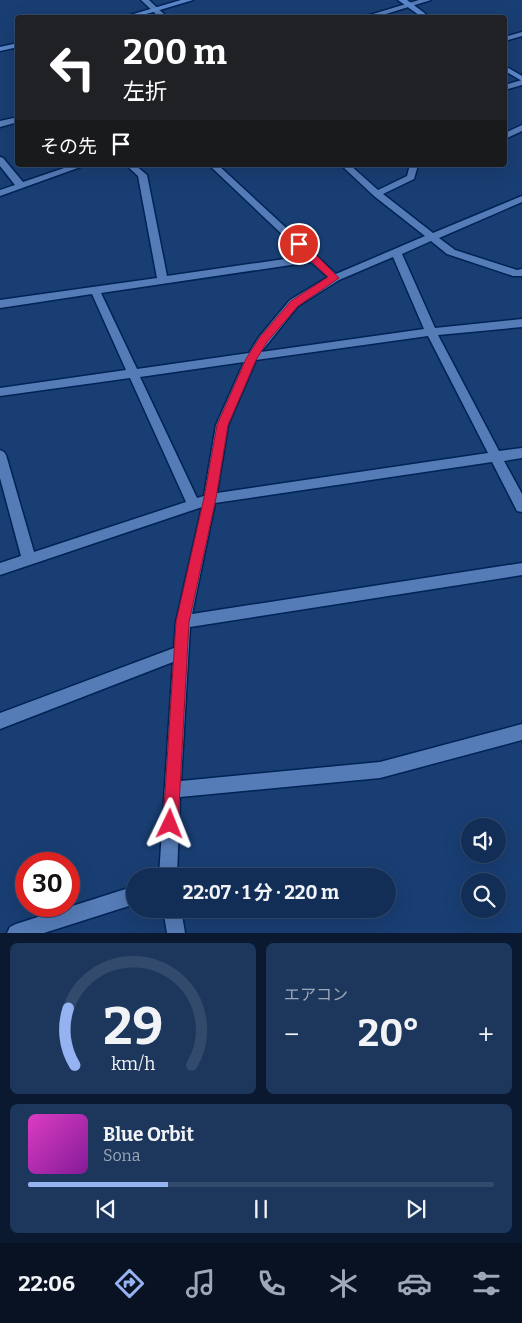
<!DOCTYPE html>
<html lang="ja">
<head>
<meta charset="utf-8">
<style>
  :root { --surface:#132e56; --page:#1c365c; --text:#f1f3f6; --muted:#9da8b9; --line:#324a6c; --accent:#95b2f1 }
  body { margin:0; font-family:Bitter,"Noto Sans JP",serif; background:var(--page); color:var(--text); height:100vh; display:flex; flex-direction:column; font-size:19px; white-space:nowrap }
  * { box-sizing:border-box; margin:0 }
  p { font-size:16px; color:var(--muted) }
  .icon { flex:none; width:28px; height:28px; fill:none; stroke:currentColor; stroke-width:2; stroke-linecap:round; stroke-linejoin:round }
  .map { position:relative; height:933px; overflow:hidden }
  .details { display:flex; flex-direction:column; gap:10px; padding:10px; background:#0a192f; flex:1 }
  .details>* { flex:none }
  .banner { position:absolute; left:15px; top:15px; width:492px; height:152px; border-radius:5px; box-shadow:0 5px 20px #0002,0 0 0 1px var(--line); background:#202124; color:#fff; overflow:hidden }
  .buttons { position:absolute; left:461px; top:818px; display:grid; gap:10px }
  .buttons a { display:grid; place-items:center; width:45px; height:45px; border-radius:50%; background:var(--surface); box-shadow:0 5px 20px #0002,0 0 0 1px var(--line); font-size:25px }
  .speed { position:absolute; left:15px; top:852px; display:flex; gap:10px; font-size:25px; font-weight:700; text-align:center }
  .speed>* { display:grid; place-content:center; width:65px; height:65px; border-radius:50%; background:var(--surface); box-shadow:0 5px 20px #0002,0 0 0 1px var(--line); line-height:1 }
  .speed .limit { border:8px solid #d22; background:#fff; color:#111 }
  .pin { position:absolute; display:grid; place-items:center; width:42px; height:42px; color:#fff; margin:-21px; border:2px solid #fff; border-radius:50%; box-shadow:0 1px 5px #0007 }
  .me { position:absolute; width:55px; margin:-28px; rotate:2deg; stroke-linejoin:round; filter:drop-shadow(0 0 4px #0008) }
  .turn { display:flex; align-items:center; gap:18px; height:105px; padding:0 25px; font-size:22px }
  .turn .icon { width:65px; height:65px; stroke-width:2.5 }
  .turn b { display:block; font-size:35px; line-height:42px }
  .then { display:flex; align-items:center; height:48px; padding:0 25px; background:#0003; gap:10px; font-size:19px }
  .big { font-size:38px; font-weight:700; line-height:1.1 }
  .details .card { flex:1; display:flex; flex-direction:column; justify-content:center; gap:8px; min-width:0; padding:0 18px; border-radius:8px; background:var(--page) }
  .details .dial { align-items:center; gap:0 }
  .dial svg { height:130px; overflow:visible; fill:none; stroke:var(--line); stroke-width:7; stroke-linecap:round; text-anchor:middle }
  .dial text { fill:var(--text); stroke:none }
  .song { display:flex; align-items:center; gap:15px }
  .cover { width:60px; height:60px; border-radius:8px; background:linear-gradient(135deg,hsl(310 70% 55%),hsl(290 70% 35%)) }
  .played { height:5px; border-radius:2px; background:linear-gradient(90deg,var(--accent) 30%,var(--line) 30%) }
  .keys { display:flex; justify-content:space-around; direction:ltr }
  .heat { display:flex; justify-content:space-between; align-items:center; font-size:28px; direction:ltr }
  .details .tiles { flex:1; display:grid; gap:10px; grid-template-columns:1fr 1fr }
  .card:last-child { grid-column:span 2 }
  .trip { position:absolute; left:126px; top:868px; width:270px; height:50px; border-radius:25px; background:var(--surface); box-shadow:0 5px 20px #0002,0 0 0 1px var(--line); font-weight:700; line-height:50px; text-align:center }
  .tabs { display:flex; height:80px; justify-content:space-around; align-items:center; background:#081222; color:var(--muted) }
  .tabs .icon { width:35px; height:35px }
  .tabs .active { color:var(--accent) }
  .tabs b { font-size:22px; color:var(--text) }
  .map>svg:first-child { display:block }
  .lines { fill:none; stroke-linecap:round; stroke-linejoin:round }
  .street-casing { stroke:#002355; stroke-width:3 }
  .secondary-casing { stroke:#002355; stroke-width:3 }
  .street { fill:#557cb7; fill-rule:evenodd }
  .secondary { fill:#5a87ca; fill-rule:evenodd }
  .route { fill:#e11d48; stroke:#92132f }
</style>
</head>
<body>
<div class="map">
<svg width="522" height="933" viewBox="0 0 522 933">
  <rect width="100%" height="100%" fill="#193e73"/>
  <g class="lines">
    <defs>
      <g id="street">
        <path d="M141,0H149L168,18H160Z"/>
        <path d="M419,0H431L373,18H360Z"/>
        <path d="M522,32V36L505,41V37Z"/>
        <path d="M522,80V85L505,90V85Z"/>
        <path d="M18,117V122L0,127V121Z"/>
        <path d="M522,125V131L505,139V133Z"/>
        <path d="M0,157L3,158L23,182L73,165H86L0,196V190L15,185L0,166Z"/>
        <path d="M126,165H135L147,175L167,276L305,256L209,165H218L336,274L425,236L374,196L341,165H350L378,190L407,176L410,165H418L414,179L383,194L433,233L522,196V202L439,238L455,250L517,270L522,269V276H513L447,254L431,241L402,254L435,328L522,319V327L438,335L499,451L522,448V458L504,461L522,494V512L517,511L492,462L215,503L192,614L522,563V575L190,627L181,781L380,762L522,724V740L380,778L180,797L177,876H159L173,662L0,729V713L174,648L176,622L202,507L0,575V563L21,556L0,478V450L4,452L6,455L34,552L186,502L130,378L0,396V388L126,370L92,294L0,308V300L157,278L138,176ZM393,257L424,329L261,352L298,306L339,280ZM311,262L328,277L290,300L259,337L249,353L137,369L101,293ZM428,336L488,453L217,493L228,425L256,360ZM244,362L216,425L204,496L197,498L140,377Z"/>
        <path d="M135,886V904L44,933H7L10,927L16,924Z"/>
        <path d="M163,909H181L185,933H167Z"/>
      </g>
      <g id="secondary">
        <path d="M181,0H193L133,18H120Z"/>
        <path d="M398,0H407L431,18H423Z"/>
        <path d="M18,43V47L0,51V47Z"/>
        <path d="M505,66L522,76V81L505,71Z"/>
      </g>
    </defs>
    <use href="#street" class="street-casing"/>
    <use href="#secondary" class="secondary-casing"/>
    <use href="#street" class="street"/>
    <use href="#secondary" class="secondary"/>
  </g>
  <path class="route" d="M296,242H303L339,278L298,306L267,342L256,360L228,425L216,498L189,622L178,824L176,830L170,832L165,830L163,824L176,622L204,498L217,425L246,359L260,337L291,301L328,277L296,247Z"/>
</svg>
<div class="buttons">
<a><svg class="icon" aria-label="sound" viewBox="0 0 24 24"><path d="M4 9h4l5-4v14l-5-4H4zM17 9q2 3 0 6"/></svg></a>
<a><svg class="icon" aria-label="search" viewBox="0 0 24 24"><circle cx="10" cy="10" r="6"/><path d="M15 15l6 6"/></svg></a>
</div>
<div class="speed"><div class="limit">30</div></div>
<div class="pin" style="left:299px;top:244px;background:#d93025"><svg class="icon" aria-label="arrive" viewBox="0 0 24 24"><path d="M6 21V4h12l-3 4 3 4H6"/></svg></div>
<svg class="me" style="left:170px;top:824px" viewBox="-20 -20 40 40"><path d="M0-17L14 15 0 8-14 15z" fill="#e11d48" stroke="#fff" stroke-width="4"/></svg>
<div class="trip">22:07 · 1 分 · 220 m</div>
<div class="banner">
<div class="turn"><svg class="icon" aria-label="left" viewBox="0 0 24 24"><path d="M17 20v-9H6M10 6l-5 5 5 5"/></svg><div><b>200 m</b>左折</div></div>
<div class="then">その先<svg class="icon" aria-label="arrive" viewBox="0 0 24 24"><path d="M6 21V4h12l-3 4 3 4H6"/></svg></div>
</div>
</div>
<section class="details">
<div class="tiles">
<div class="card dial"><svg viewBox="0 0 100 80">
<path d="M14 69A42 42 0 1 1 86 69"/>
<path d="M14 69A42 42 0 0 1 10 34" stroke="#95b2f1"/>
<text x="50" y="56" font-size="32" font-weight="700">29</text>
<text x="50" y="72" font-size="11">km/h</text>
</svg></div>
<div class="card"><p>エアコン</p>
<div class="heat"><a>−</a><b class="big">20°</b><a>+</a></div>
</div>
<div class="card">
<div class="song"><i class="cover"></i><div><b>Blue Orbit</b><p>Sona</p></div></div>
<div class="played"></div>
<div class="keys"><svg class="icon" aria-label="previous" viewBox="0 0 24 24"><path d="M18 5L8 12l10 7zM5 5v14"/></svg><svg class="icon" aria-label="pause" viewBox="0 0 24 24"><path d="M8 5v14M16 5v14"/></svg><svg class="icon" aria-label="next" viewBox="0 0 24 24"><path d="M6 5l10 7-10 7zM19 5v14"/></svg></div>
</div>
</div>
</section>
<nav class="tabs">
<b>22:06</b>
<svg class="icon active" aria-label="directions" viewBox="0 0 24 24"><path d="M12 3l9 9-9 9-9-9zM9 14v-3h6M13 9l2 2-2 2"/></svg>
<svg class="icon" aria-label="music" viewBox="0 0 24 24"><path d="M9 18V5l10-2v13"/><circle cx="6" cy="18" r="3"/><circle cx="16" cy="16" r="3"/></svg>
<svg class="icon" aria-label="phone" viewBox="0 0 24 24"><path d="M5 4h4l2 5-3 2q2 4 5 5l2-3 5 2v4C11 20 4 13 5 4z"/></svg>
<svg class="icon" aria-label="climate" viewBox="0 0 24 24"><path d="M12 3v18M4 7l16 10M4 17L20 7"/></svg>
<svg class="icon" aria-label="car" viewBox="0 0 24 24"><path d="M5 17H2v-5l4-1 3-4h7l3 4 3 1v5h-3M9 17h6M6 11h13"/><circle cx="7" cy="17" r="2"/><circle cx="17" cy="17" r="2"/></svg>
<svg class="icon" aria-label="filters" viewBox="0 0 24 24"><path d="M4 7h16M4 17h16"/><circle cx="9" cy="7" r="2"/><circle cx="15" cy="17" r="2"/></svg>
</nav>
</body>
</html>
